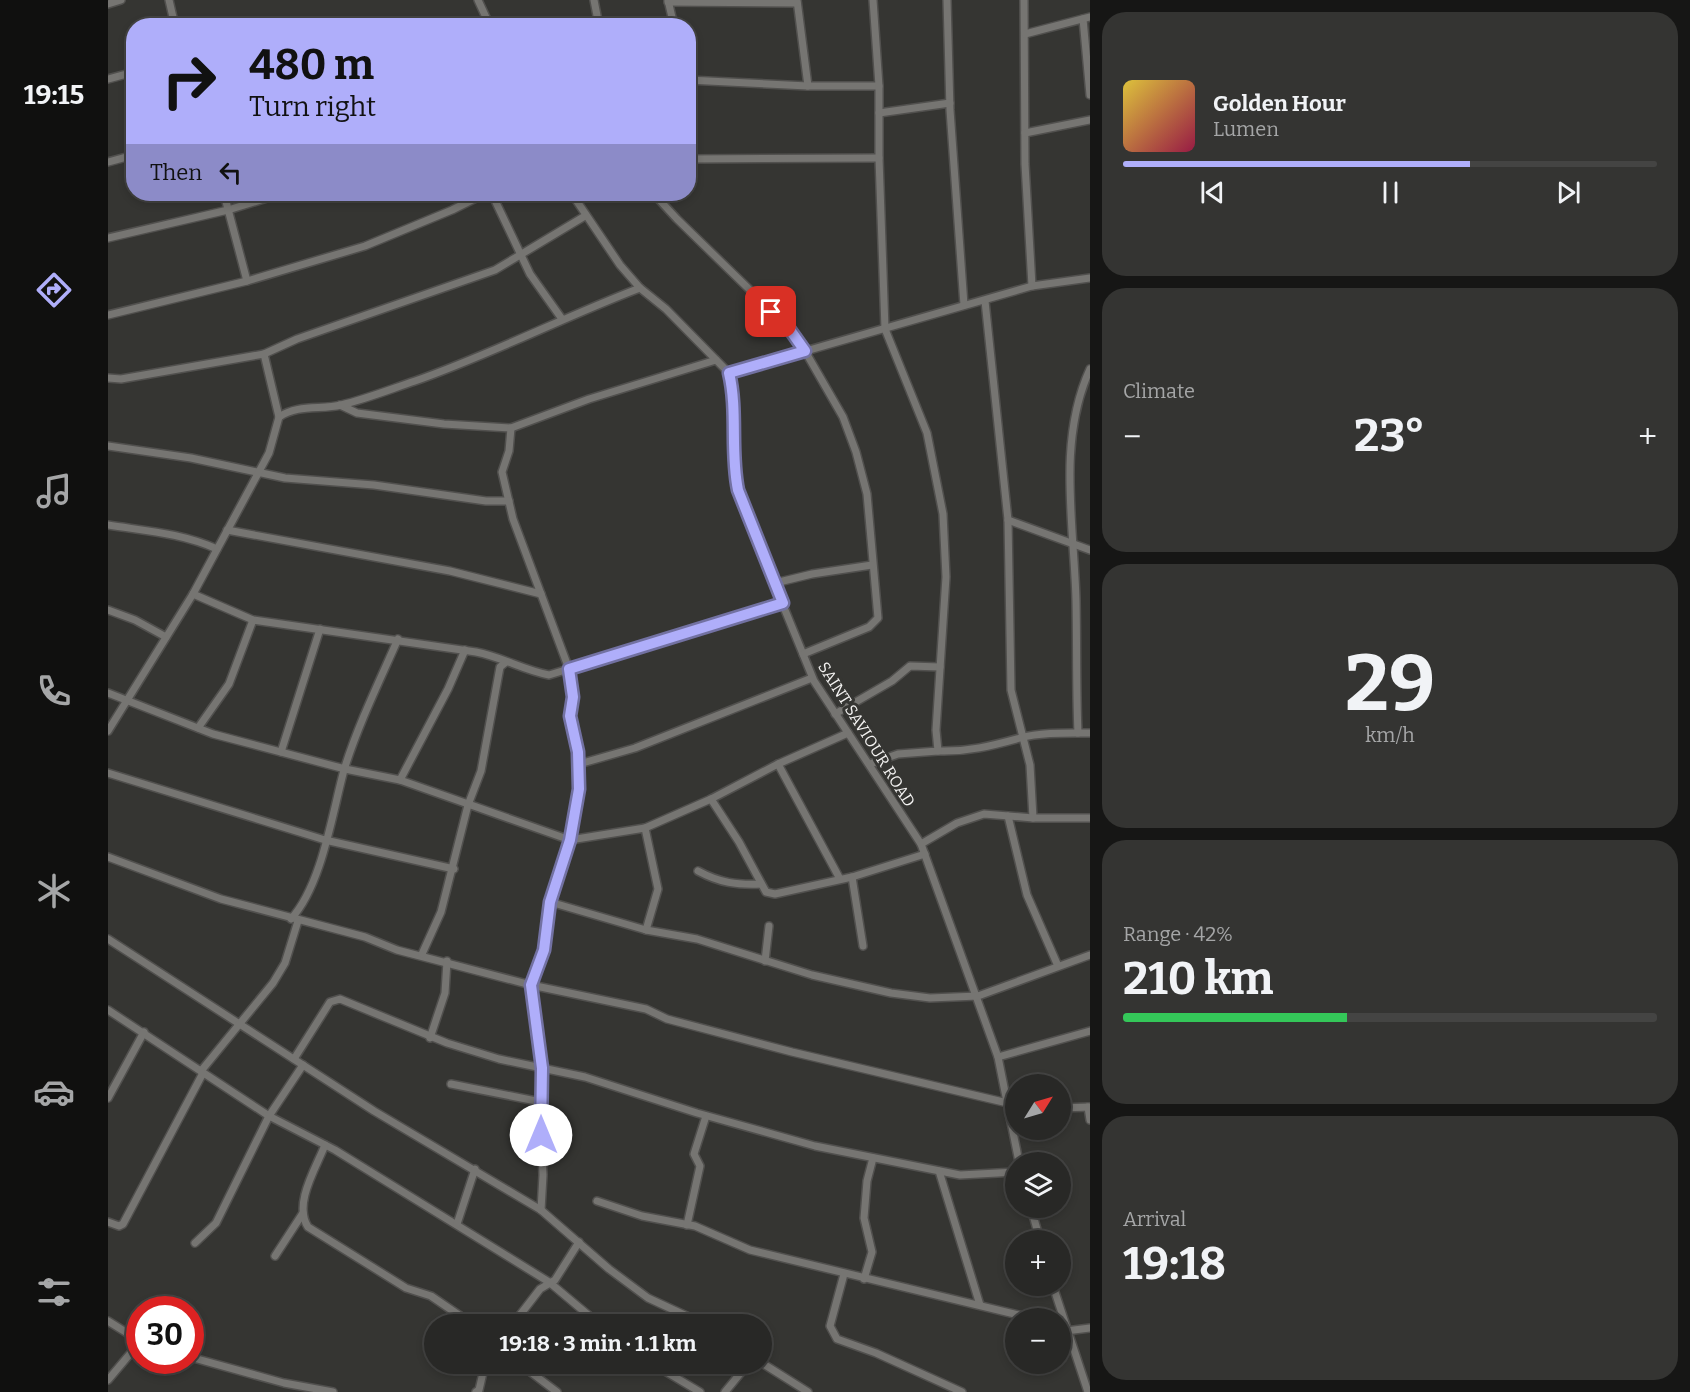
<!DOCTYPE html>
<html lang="en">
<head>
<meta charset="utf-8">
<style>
  :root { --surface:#282826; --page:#343432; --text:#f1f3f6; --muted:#a5a6a7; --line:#444443; --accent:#afaefa }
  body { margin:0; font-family:Bitter,serif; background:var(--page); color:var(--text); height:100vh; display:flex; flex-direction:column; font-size:22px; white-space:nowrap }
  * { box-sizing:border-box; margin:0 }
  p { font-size:20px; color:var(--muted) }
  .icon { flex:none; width:33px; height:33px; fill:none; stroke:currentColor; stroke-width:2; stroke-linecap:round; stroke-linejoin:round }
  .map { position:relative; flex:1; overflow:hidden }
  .panel { display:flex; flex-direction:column; gap:12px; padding:12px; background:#161615; width:600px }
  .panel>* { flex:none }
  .top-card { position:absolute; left:18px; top:18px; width:570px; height:183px; border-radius:24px; box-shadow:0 3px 9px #0003,0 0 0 2px var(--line); background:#afaefa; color:#111; overflow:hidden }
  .needle { width:39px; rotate:53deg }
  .tools { position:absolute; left:897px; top:1074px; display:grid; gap:12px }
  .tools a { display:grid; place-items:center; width:66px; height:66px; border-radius:50%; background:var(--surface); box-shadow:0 3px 9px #0003,0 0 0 2px var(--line); font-size:30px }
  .speed { position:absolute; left:18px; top:1296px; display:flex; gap:12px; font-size:30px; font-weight:700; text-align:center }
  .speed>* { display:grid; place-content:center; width:78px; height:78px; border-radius:50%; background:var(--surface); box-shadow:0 3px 9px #0003,0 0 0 2px var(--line); line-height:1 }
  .speed .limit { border:9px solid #d22; background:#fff; color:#111 }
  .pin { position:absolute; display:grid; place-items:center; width:51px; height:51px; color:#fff; margin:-26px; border-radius:12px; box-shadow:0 3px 9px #0006 }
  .me { position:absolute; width:66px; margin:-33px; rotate:0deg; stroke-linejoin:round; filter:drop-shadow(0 0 4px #0008) }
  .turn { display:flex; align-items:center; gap:21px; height:126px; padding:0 24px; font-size:27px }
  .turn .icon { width:78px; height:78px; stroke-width:2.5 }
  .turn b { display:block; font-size:42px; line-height:51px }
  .then { display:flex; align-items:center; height:57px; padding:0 24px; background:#0003; gap:12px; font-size:22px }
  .big { font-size:45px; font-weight:700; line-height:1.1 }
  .panel .card { flex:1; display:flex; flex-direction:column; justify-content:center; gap:9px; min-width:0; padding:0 21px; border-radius:24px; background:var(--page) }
  .panel .dial { align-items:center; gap:0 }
  .dial b { font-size:78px; line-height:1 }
  .song { display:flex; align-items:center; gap:18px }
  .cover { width:72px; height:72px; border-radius:9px; background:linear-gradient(135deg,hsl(50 70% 55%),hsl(340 70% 35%)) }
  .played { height:6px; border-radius:3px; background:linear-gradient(90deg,var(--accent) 65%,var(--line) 65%) }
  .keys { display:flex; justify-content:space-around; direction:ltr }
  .heat { display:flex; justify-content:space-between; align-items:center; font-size:33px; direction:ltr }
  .charge { height:9px; border-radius:4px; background:linear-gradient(90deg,#34c759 42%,var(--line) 0) }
  .trip { position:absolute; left:316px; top:1314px; width:348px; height:60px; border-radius:30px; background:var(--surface); box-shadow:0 3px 9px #0003,0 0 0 2px var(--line); font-weight:700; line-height:60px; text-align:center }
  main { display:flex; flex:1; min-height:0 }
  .dock { display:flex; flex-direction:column; width:108px; justify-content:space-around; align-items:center; background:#10100f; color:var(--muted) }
  .dock .icon { width:42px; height:42px }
  .dock .on { color:var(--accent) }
  .dock b { font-size:27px; color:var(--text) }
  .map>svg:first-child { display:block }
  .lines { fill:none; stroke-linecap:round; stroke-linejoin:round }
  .minor-casing { stroke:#51504e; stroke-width:10 }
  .minor { stroke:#767572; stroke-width:7 }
  .route-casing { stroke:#7271a2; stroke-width:15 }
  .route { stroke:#afaefa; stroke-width:10 }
  .labels { text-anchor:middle; stroke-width:6; stroke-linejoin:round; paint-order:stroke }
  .street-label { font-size:16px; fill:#f5f4f3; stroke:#353532 }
</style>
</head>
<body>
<main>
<nav class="dock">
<b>19:15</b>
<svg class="icon on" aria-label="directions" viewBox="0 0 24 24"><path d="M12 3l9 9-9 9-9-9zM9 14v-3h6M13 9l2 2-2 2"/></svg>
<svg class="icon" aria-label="music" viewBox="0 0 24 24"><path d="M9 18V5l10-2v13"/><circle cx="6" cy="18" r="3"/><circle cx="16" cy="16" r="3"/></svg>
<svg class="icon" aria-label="phone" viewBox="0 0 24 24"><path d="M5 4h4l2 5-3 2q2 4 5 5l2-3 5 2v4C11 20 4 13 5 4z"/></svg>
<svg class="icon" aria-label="climate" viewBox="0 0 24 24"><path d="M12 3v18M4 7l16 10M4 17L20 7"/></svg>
<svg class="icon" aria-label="car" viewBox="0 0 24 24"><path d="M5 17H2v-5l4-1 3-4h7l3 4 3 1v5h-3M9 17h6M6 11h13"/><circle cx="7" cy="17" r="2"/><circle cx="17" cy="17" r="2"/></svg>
<svg class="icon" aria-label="filters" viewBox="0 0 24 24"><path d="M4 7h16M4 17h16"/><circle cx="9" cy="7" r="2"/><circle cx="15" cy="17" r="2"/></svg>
</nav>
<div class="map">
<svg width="982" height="1392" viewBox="0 0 982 1392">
  <rect width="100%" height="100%" fill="#353532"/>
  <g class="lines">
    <defs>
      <g id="minor">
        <path d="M61,0L67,26"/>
        <path d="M370,0L382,26"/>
        <path d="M486,0L491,26"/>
        <path d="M560,0L566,26"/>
        <path d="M689,0L700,86"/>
        <path d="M839,0L842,110L856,305"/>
        <path d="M916,0L917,164L924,286"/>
        <path d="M560,2L689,3"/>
        <path d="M0,4L13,0"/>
        <path d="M975,19L982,95"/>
        <path d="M917,34L982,17"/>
        <path d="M0,79L26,72"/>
        <path d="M580,80L700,86H771"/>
        <path d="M771,113L842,103"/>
        <path d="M917,133L982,120"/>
        <path d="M580,159L771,158"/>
        <path d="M0,162L26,155"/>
        <path d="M384,194L422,274L454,319"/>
        <path d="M464,194L512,265L532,288L558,309L621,373L625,404L626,471L637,512L706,681L813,844L890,1057L911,1162"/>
        <path d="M546,194L569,219L680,327L697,351L735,417L748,452L759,494L770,618L761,627L695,654"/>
        <path d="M0,238L120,210L172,194"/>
        <path d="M139,281L257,246L344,210L376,194"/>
        <path d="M877,301L900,520L903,690L922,765L925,818"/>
        <path d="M0,315L139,281L116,194"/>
        <path d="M156,354L171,417"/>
        <path d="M621,373L924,286L982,278"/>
        <path d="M0,378L13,379L156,354L189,339L387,270L477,216"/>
        <path d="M232,405L249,413L336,424L403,428L481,399L608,360"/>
        <path d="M403,428L401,451L394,472L405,519L461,669L465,697L462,716L472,774L462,840L442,902L436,950L423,985L434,1068L433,1135L435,1175L433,1210"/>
        <path d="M0,446L83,458L177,478L266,485L378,501H401"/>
        <path d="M900,520L982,550"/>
        <path d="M0,525C38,531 73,533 109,549"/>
        <path d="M119,530L342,571L433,594"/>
        <path d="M667,583L704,574L764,565"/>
        <path d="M85,594L145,620L368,652C394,657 415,670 441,675L675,603"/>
        <path d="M0,610L27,620L58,637"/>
        <path d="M0,693L105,734L237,769L292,780L462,840L537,828L603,799L670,764L740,733"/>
        <path d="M727,714L784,681L802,666L832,667"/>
        <path d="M90,728L121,684L145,620"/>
        <path d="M0,731L85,594L161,453L171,417C190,404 213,410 233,405C258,399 283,389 307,381C384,354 456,317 532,288"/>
        <path d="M970,733C968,688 969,645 968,600C966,524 949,441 982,369"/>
        <path d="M830,751C860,752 883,746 912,738C933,732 960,733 982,733"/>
        <path d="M173,752L212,629"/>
        <path d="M471,764L527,748L704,678"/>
        <path d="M670,764L732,879"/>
        <path d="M762,764L790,754L830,751L828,730L838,577L835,514L819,433L777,329L771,158V86L765,0"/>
        <path d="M0,773L217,840L346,869"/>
        <path d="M292,780L340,689L357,650"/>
        <path d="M603,799L631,842L658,892L667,894L744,877L817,854"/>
        <path d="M900,816L919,895L950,966"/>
        <path d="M537,828L550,889L538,930"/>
        <path d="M813,844L849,823L876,814L925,818H982"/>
        <path d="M0,857L113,899L257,937L289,950L423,985L538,1009L559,1019L684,1052L908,1105"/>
        <path d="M590,871C612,883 629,885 653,884"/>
        <path d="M744,877L755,946"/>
        <path d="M442,902L538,930L589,939L704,975L783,993L822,998L870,996L982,955"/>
        <path d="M183,919C214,885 224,814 236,770C250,725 271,682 290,639"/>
        <path d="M0,939L266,1111L433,1210L501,1269L540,1298L596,1324"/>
        <path d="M314,954L333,912L360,805L373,771L392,667L398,662"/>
        <path d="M657,961L661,926"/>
        <path d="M0,1010L161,1116L227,1150L441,1282L491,1324"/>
        <path d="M322,1038L337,993L339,961"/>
        <path d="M890,1057L982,1031"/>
        <path d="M186,1059L222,1002L232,999L339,1043L391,1059L477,1077L589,1113L707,1146L852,1175L908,1172"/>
        <path d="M93,1071L165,983L177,963L190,921"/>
        <path d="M343,1084L433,1102"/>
        <path d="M0,1098L36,1032"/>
        <path d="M980,1107L982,1120"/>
        <path d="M952,1108L982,1107"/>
        <path d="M217,1145C208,1168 185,1204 200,1227L298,1288L323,1296L364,1324"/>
        <path d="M831,1171L872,1305"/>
        <path d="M489,1201L534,1216L587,1226L642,1250L923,1318"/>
        <path d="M923,1208L932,1240"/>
        <path d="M0,1222L11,1226L15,1224L95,1073"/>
        <path d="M349,1224L367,1169"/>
        <path d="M579,1225L592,1166L586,1154L598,1116"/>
        <path d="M87,1243L108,1223L161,1116L195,1065"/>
        <path d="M167,1256L195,1213"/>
        <path d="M736,1274L722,1326L729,1339L768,1353L854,1392"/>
        <path d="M756,1279L764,1252L756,1218L759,1181L765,1158"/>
        <path d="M945,1286L980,1392"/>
        <path d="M0,1321L32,1341"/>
        <path d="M405,1324L432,1289L447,1280L471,1242"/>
        <path d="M958,1331L982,1328"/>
        <path d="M82,1357L176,1383L225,1392"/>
        <path d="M654,1363L700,1392"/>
        <path d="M412,1364L449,1392"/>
        <path d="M545,1364L592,1392"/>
        <path d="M0,1380L32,1342"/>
        <path d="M368,1392L371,1390L377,1364"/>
        <path d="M617,1392L640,1364"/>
      </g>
    </defs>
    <use href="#minor" class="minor-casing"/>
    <use href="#minor" class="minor"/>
  </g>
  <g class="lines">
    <defs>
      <path id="route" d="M433,1135L434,1068L423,985L436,950L442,902L462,840L471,789L470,752L462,716L465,697L461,669L675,603L630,490C622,452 630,411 621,373L697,351L680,327L663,312"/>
    </defs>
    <use href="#route" class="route-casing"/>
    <use href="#route" class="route"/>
  </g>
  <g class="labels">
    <g class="street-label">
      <text transform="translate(759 734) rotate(58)" y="6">SAINT SAVIOUR ROAD</text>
    </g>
  </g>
</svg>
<div class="tools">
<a><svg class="needle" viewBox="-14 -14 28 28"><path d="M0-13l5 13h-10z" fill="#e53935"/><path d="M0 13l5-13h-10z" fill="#a5a6a7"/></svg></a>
<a><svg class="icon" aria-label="layers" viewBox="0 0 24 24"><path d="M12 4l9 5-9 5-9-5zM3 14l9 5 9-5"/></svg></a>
<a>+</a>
<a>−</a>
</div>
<div class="speed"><div class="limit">30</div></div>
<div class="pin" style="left:663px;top:312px;background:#d93025"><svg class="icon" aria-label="arrive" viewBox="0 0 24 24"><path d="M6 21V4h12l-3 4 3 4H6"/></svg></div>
<svg class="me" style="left:433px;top:1135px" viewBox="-20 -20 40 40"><circle r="19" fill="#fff"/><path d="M0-13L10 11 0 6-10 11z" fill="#afaefa"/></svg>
<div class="trip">19:18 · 3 min · 1.1 km</div>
<div class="top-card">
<div class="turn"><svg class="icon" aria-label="right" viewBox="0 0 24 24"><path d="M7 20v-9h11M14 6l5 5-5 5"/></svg><div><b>480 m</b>Turn right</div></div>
<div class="then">Then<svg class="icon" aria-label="left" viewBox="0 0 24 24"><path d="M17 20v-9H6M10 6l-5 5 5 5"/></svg></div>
</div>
</div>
<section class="panel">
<div class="card">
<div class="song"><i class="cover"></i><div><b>Golden Hour</b><p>Lumen</p></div></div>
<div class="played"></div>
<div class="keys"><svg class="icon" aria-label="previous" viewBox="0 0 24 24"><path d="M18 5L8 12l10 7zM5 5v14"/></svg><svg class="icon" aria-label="pause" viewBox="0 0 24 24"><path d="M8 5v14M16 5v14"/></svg><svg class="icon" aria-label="next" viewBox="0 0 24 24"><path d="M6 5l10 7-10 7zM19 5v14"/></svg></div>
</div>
<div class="card"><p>Climate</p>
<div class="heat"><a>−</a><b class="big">23°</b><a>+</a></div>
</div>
<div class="card dial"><b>29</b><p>km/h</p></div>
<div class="card"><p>Range · 42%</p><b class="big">210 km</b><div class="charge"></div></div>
<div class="card"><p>Arrival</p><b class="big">19:18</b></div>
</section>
</main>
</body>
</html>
